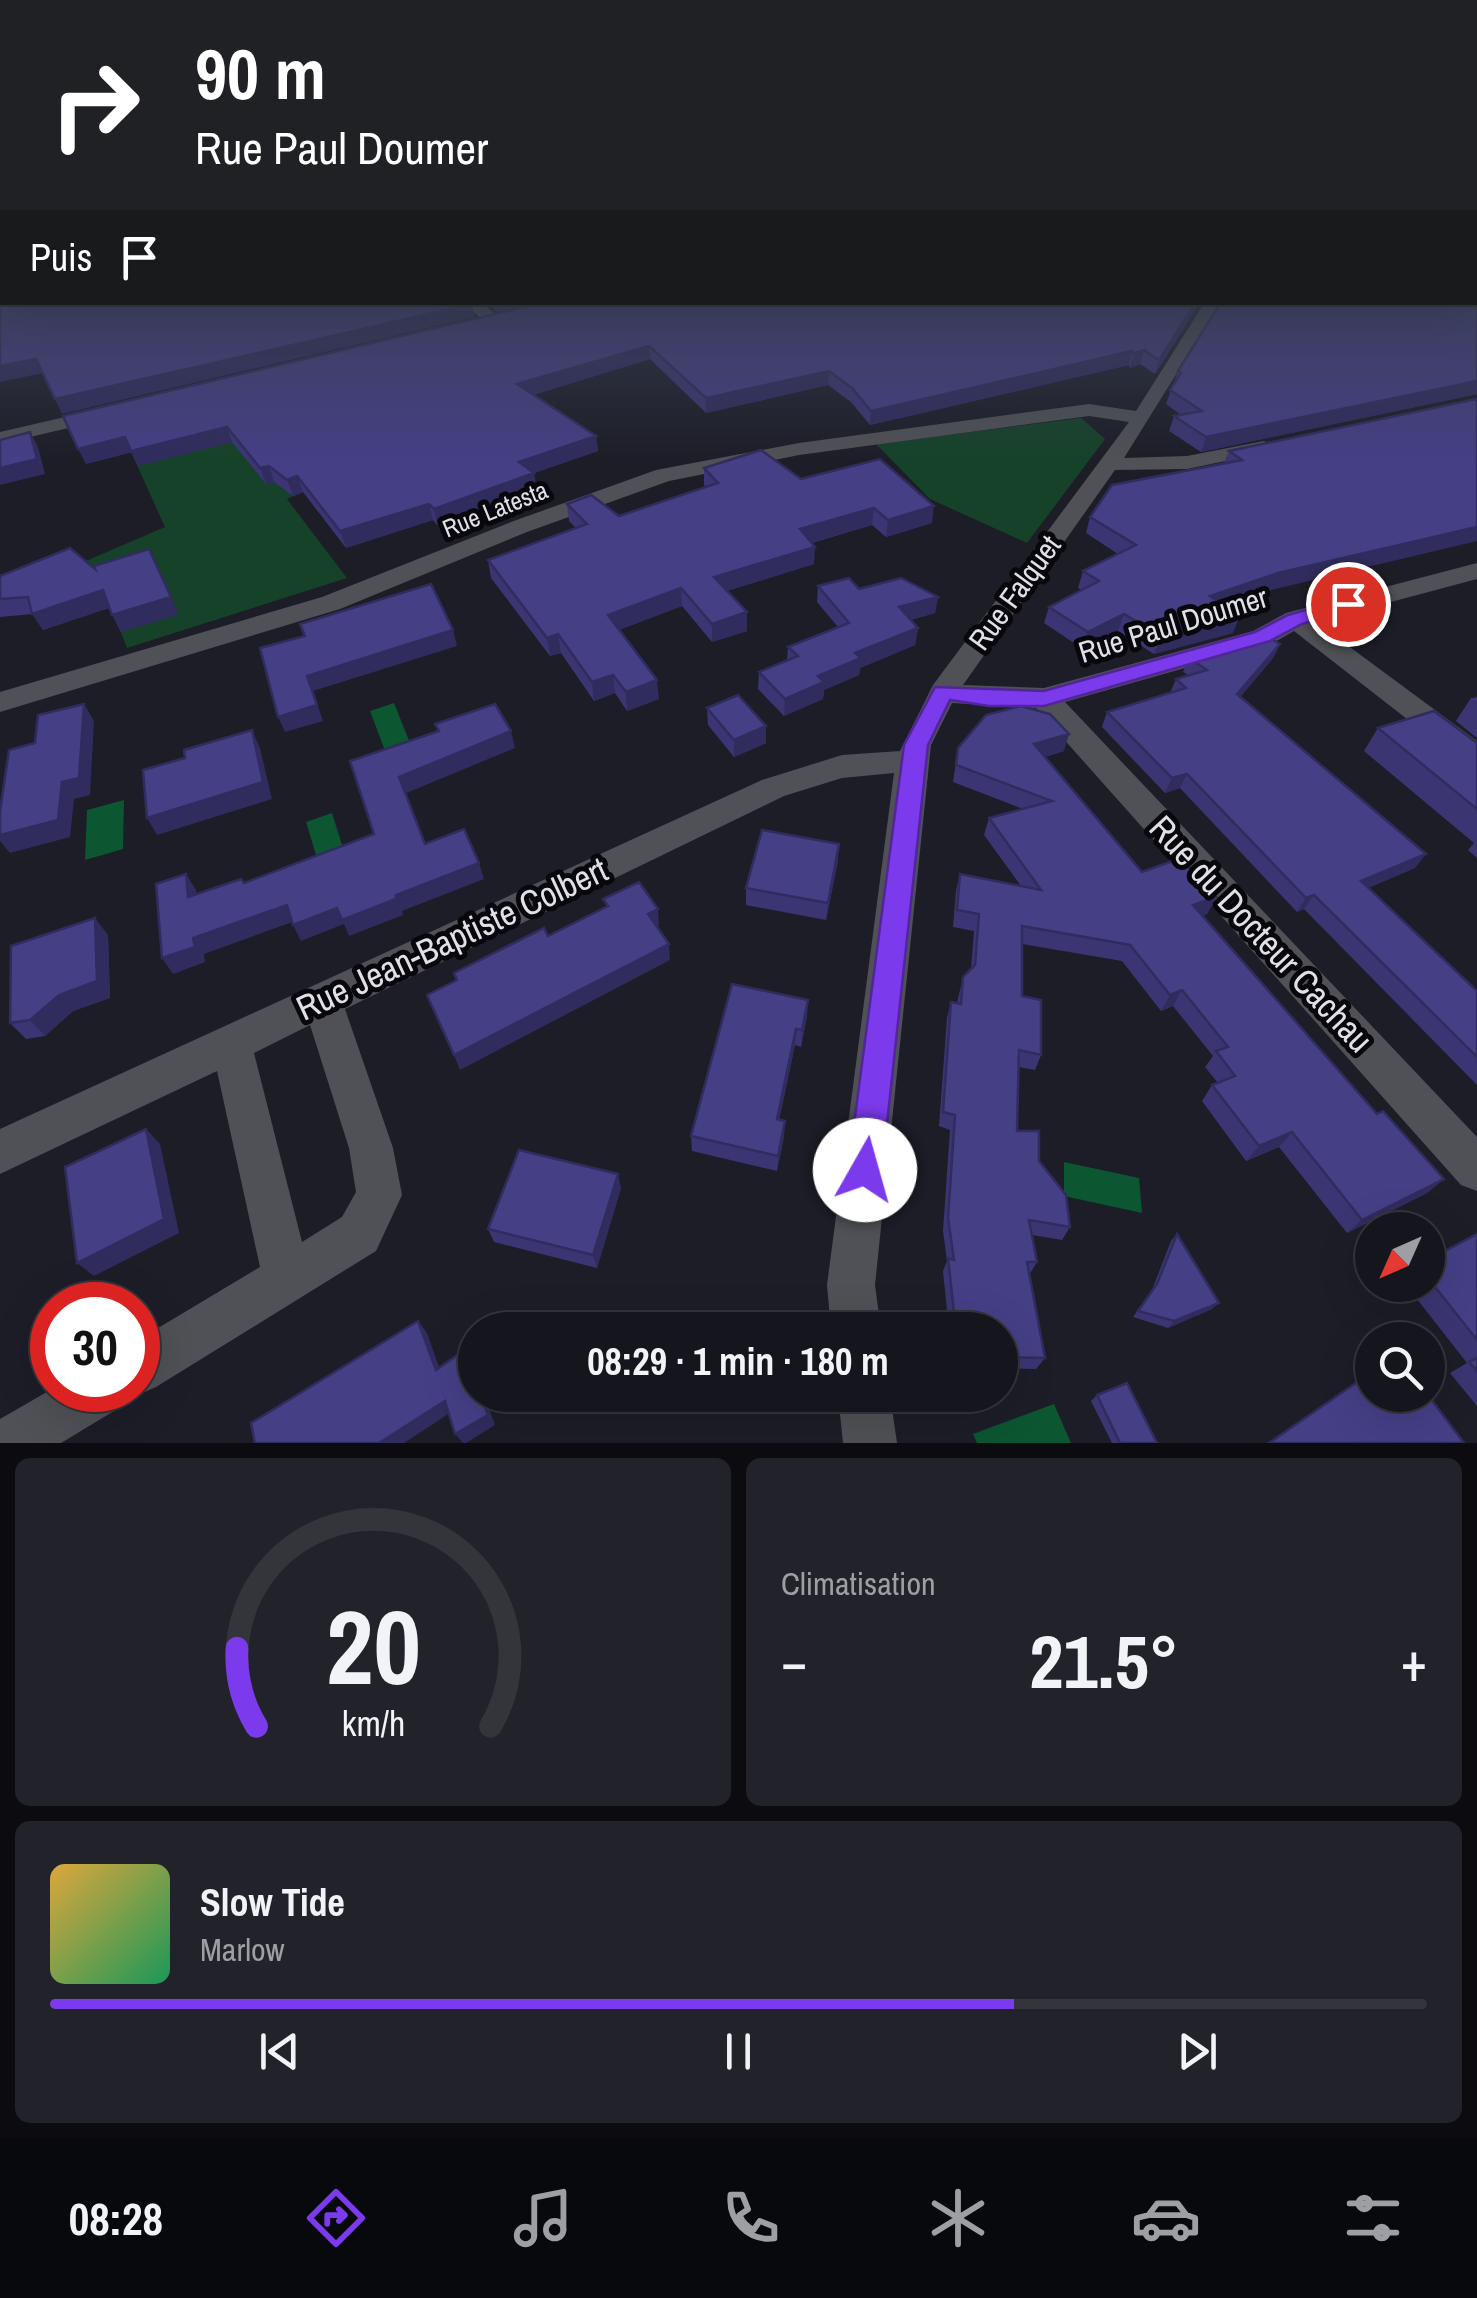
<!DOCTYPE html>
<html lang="fr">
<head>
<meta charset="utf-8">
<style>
  :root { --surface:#15161d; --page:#22232a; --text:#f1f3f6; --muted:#9d9fa4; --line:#34353b; --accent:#7c3aed }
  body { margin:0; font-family:"Archivo Narrow",sans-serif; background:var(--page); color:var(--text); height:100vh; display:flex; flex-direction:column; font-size:38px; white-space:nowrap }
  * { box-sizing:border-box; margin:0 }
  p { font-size:32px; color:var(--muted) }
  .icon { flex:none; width:55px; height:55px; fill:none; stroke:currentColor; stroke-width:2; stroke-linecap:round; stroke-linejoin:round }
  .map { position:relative; height:1443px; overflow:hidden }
  .sheet { display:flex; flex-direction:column; gap:15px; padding:15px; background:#0c0c10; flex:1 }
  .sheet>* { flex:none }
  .top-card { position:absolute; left:0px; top:0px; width:1478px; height:305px; box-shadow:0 10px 40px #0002,0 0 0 2px var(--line); background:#202124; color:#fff; overflow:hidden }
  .needle { width:65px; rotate:225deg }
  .fabs { position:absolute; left:1355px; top:1212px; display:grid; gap:20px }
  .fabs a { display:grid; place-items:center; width:90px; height:90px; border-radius:50%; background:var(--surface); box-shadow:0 10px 40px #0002,0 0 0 2px var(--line); font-size:50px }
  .speed { position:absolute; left:30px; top:1282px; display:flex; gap:20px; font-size:50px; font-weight:700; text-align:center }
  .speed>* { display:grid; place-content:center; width:130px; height:130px; border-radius:50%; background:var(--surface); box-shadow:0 10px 40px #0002,0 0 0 2px var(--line); line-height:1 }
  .speed .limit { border:15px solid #d22; background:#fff; color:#111 }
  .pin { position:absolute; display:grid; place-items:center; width:85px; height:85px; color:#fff; margin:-42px; border:5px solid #fff; border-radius:50%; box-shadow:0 2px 10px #0007 }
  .me { position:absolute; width:110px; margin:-55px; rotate:7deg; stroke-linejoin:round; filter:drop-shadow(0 0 8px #0008) }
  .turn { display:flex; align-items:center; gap:35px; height:210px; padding:0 30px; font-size:45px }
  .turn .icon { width:130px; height:130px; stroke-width:2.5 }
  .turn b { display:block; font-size:70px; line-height:85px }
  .then { display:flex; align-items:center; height:95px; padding:0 30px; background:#0003; gap:20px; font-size:38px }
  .big { font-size:75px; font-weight:800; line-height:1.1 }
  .sheet .widget { flex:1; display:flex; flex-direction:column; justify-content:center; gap:15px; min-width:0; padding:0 35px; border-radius:15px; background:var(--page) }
  .sheet .dial { align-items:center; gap:0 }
  .dial svg { height:260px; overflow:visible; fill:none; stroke:var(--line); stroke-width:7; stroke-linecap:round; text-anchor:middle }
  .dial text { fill:var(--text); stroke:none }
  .song { display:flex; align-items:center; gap:30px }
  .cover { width:120px; height:120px; border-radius:15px; background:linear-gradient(135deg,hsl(40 70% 55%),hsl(150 70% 35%)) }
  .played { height:10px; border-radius:5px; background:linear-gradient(90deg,var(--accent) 70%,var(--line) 70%) }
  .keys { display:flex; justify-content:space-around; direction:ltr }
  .heat { display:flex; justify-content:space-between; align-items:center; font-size:55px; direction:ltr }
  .sheet .tiles { flex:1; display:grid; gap:15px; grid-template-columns:1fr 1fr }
  .widget:last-child { grid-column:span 2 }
  .trip { position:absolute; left:458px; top:1312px; width:560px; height:100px; border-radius:50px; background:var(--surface); box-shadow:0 10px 40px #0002,0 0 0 2px var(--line); font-weight:800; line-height:100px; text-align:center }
  .tab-bar { display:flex; height:160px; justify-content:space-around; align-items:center; background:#08090c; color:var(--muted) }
  .tab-bar .icon { width:70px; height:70px }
  .tab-bar .on { color:var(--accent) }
  .tab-bar b { font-size:45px; color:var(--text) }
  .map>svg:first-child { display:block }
  .green { fill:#154229 }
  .water { fill:#0c5632 }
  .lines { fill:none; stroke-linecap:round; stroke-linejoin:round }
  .minor { fill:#505156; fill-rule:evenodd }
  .tertiary { fill:#505156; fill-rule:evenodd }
  .wall { fill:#3b3673 }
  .shaded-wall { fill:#302c5e }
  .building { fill:#453f86; stroke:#302c5e; stroke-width:2.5 }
  .route { fill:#7c3aed; stroke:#51269a; stroke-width:2.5 }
  .labels { text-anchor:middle; stroke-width:10; stroke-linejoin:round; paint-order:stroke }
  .far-street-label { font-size:25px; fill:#e0e1e8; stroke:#07070c }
  .street-label { font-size:30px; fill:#e0e1e8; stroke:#07070c }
  .near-street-label { font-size:35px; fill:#e0e1e8; stroke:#07070c }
</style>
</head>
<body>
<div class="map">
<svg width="1477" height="1443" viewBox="0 0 1477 1443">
  <rect width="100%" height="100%" fill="#1c1d27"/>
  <g class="green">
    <path d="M217,395L275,483L298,473L317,486L287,499L347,578L127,648L101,581L79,564L165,527L116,419Z"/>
    <path d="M1081,418L1105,439L1027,543L930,499L876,444Z"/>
  </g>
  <g class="water">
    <path d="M394,703L412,748L387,756L370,711Z"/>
    <path d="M124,800L123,849L85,860L87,810Z"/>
    <path d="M332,813L343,848L317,858L306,822Z"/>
    <path d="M1064,1162L1139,1178L1142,1213L1064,1196Z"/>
    <path d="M1054,1404L1071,1443H977L973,1434Z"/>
  </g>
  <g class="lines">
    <g class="minor">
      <path d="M462,302H481L504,322L490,326Z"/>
      <path d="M1205,302H1221L1124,458L1187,456L1264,441L1274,447L1264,453L1187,469L1115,470L963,685L1044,688L1253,631L1286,613L1477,563V579L1316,622L1477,741V768L1466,765L1294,631L1273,643L1065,702L1477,1137V1191L1461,1185L1036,708L952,703L931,745L875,1285L881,1330H831L827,1285L894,773L842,778L784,796L345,1009L393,1148L402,1195L376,1251L156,1387L138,1395L127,1390L119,1408L61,1443H0V1419L52,1389L138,1390V1340L260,1267L217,1071L0,1174V1129L762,780L842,755L900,751L933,685L1129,422L1089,416L799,455L669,481L527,532L340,609L0,712V692L322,597L511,522L656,470L799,443L1089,404L1136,411ZM310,1025L349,1148L356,1192L342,1217L302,1242L254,1053Z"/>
      <path d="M838,1395H890L897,1443H843Z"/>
    </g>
    <path class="tertiary" d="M104,408L111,410V418L0,444V432Z"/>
  </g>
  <g class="wall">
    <path d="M1475,273L1477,274V309L1461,302H1475Z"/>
    <path d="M487,302H538L498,312Z"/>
    <path d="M546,302H1200L1155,374L1140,364L1130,368L1129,365L870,425L851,402L828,385L706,413L650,359L533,395L596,436L598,451L534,473L536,489L437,525L433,520L346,548L303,492L293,496L274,482L266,484L232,442L138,466L132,452L86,464Z"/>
    <path d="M1477,309V394L1201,452L1169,431L1174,416L1181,415L1166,404L1178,371Z"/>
    <path d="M1477,399L1271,590L1224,606L1233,633L1154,654L1118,631L1083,649L1044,623L1049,607L1082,590L1078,588L1083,571L1118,554L1086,533L1090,517L1224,463L1229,451Z"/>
    <path d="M704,468L801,479L932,523L886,537L872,525L812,543L814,564L727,591L747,631L712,642L682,606L619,630L659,699L627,711L615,693L594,701L561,653L550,656L491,578L488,560L576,528L569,521L567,504L619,516L706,487L704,485Z"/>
    <path d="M95,569L179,614L121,632L109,608L43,630L33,614L0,617V576Z"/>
    <path d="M818,586L938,597L935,613L911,620L918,628L915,645L860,668L859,675L824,690L823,699L784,716L758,689L759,672L787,660L788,647L838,627L817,602Z"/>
    <path d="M1280,644L1273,658L1241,696L1415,868L1368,888L1477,991V1085L1304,909L1297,912L1180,788L1165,793L1102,727L1107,712L1170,693L1176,679L1188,675L1183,672L1189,658Z"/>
    <path d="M1477,697V738L1456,721L1471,698Z"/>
    <path d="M707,708L766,743L734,757L708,725Z"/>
    <path d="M1378,728L1477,743V858L1468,850L1474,843L1364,751Z"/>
    <path d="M958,748L1064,751L1045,757L1142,872L1216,897L1207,914L1202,915L1377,1114L1444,1179L1427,1193L1347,1233L1279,1147L1246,1161L1202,1101L1212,1085L1218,1083L1205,1067L1213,1056L1173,1006L1161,1011L1122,961L1022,944V996L1041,1055L1035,1070L1019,1067L1017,1131L1039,1161L1070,1227L1062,1240L1032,1235L1037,1262L1029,1275L1045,1358L1036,1369L1000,1368V1330H949L943,1271L947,1261L943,1231L950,1130L939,1126L947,1018L951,1002L957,1003L963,977L971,969L974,931L953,927L956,891L960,874L1021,886L984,835L989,818L1023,809L953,782Z"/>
    <path d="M838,861L826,920L746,905V888Z"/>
    <path d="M108,935L110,998L73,1011L45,1036L26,1039L10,1023Z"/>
    <path d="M807,1016L801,1047L795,1045L779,1120L784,1137L777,1171L692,1151L691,1136Z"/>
    <path d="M621,1188L597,1268L494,1242L488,1229Z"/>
    <path d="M1177,1234L1212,1309L1168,1328L1133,1317L1152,1290L1171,1241Z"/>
    <path d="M1477,1234V1406L1450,1373L1467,1363L1406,1285H1428V1260Z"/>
    <path d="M1097,1395L1157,1443H1112L1091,1401Z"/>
  </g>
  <g class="shaded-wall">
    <path d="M497,302H538L498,312Z"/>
    <path d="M1196,302H1200L1155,374L1159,360Z"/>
    <path d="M472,304L474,317L62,414L55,399Z"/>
    <path d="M649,346L650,359L519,399L517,384Z"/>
    <path d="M1144,350L1140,364L1130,368L1134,354Z"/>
    <path d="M1132,351L1129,365L870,425L871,411Z"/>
    <path d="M36,359L43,373L0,382V366Z"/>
    <path d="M829,371L828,385L706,413V398Z"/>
    <path d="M1477,381V394L1201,452L1206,437Z"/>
    <path d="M227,427L232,442L138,466L131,451Z"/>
    <path d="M30,432L38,447L45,474L0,485V468Z"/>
    <path d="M596,436L598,451L534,473L536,489L437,525L434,509L519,462Z"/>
    <path d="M125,437L132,452L86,464L78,449Z"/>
    <path d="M269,466L274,482L266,484L260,468Z"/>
    <path d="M297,476L303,492L293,496L287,480Z"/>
    <path d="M429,504L433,520L346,548L340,531Z"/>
    <path d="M934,506L932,523L886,537L888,520Z"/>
    <path d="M874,508L872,525L799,546L800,529Z"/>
    <path d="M1477,527V541L1271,590L1203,613L1210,596L1278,573Z"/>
    <path d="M815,547L814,564L714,595V577Z"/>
    <path d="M149,549L179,614L121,632L112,615Z"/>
    <path d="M681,588L682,606L610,633L608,615Z"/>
    <path d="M103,590L112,607L43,630L32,614Z"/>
    <path d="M938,597L935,613L897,624L899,607Z"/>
    <path d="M747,612V631L712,642V624Z"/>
    <path d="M1124,614L1118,631L1083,649L1088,632Z"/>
    <path d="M1240,616L1233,633L1154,654L1161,637Z"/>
    <path d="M918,628L915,645L860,668L859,675L824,690L823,699L784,716L785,699L818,676L855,653Z"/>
    <path d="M453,630L457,646L313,691L323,721L285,732L278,717L307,676Z"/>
    <path d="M558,634L561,653L550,656L547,638Z"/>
    <path d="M1280,644L1273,658L1231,708L1237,694Z"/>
    <path d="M613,675L615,693L594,701L592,682Z"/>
    <path d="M657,680L659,699L627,711L626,692Z"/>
    <path d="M84,704L94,721L90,795L74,799L70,837L10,853L0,841V835L62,782Z"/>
    <path d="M766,726V743L734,757V740Z"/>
    <path d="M252,730L260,748L272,799L157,835L147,818Z"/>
    <path d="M511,731L515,748L404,794L399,777Z"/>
    <path d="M1069,734L1064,751L1030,761L1034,744Z"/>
    <path d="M1187,774L1180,788L1165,793L1172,778Z"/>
    <path d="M839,844L838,861L826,920L828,903Z"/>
    <path d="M1426,854L1415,868L1351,895L1361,881Z"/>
    <path d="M479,863L484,879L402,911L403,915L349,936L344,924L301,941L293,925L337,908L396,895Z"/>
    <path d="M186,874L196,890L199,913L188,897Z"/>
    <path d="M1314,895L1304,909L1297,912L1306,898Z"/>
    <path d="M1216,897L1207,914L1184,922L1193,905Z"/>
    <path d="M287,905L295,921L204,954L205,962L173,974L162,958L193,938Z"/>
    <path d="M658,909L659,925L650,930L648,914Z"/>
    <path d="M95,918L108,935L110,998L73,1011L45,1036L30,1020L59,995Z"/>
    <path d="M669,944L670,960L460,1070L454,1055Z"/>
    <path d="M1182,990L1173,1006L1161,1011L1170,995Z"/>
    <path d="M808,1000L807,1016L801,1047L802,1030Z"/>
    <path d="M796,1029L795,1045L776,1135L777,1119Z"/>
    <path d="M785,1121L784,1137L777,1171L778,1156Z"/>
    <path d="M146,1129L160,1144L179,1233L94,1276L77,1263Z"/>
    <path d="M1292,1132L1279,1147L1246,1161L1259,1146Z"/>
    <path d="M618,1174L621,1188L597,1268L593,1255Z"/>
    <path d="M1444,1179L1427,1193L1347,1233L1362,1220Z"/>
    <path d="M1219,1303L1212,1309L1168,1328L1174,1321Z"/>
    <path d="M418,1321L427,1333L444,1381L436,1370Z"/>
    <path d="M463,1351L471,1363L475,1373V1381Z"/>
    <path d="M480,1395H484L495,1425L466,1443H463L455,1434Z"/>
    <path d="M445,1401L453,1411L404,1443H379Z"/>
  </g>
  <g class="building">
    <rect x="0" y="260" width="2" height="26"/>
    <path d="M1475,273L1477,274V293H1475Z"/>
    <path d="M0,301L470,302L472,304L55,399L36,359L0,366Z"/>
    <path d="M546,302H1196L1159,360L1144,350L1134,354L1132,351L871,411L852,388L829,371L706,398L649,346L517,384L596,436L519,462L534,473L434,509L429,504L340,531L297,476L287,480L269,466L260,468L227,427L131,451L125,437L78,449L63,416Z"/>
    <path d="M1221,302H1459L1477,309V381L1206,437L1174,416L1202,411L1170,390L1181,373L1178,371Z"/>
    <path d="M1477,399V527L1278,573L1210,596L1240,616L1161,637L1124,614L1088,632L1049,607L1099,581L1083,571L1136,545L1090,517L1112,485L1242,460L1229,451Z"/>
    <path d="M30,432L37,459L0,468V440Z"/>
    <path d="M761,450L801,479L880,459L934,506L888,520L874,508L800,529L815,547L714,577L747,612L712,624L681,588L608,615L657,680L626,692L613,675L592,682L558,634L547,638L488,560L587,524L567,504L591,495L619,516L718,483L704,468Z"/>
    <path d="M70,548L95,569L94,566L149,549L171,597L112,615L103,590L32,614L28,597L0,599V576Z"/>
    <path d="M849,578L859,589L901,578L938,597L899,607L918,628L855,653L861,658L818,676L824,682L785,699L759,672L798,656L788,647L849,623L818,586Z"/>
    <path d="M431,584L453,630L307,676L317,705L278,717L260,648L305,636L300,624Z"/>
    <path d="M1267,636L1280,644L1237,694L1426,854L1361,881L1477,991V1057L1314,895L1306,898L1187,774L1172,778L1107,712L1186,688L1176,679L1207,670L1189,658Z"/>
    <path d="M738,695L766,726L734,740L707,708Z"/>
    <path d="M84,704L79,778L62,782L58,820L0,835V811L9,750L35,743L38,715Z"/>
    <path d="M495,704L511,731L399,777L425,844L464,829L479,863L396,895V899L342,920L337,908L293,925L287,905L193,938L195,947L162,958L156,884L186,874L188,897L241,879L244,883L374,834L350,761L439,731L435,724Z"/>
    <path d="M1021,706L1050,714L1069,734L1034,744L1142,872L1181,858L1216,897L1193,905L1377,1114L1383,1111L1444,1179L1362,1220L1292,1132L1259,1146L1212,1085L1235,1076L1216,1051L1228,1047L1182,990L1170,995L1130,945L1022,926V996L1041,1000V1055L1019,1050L1017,1131H1039V1161L1066,1195L1070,1227L1029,1220L1037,1262H1027L1045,1358L1000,1357V1330H956L948,1258L954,1260L948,1218L955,1115L943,1112L951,1002L961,1004L963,977L975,965L979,914L957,910L960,874L1041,890L989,818L1052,801L956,765L958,748L986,715Z"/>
    <path d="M1434,711L1477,743V809L1378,728Z"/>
    <path d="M252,730L263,782L147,818L143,770L185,758L184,750Z"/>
    <path d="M762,830L839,844L828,903L746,888Z"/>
    <path d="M639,882L658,909L648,914L669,944L454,1055L427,995L457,980L454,973L544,928L548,936L608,906L603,899Z"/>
    <path d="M95,918L97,981L59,995L30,1020L10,1023L11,946Z"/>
    <path d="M732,984L808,1000L802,1030L796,1029L777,1119L785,1121L778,1156L691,1136Z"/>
    <path d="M146,1129L164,1219L77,1263L65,1167Z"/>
    <path d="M519,1150L618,1174L593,1255L488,1229Z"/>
    <path d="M1177,1234L1219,1303L1174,1321L1138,1311L1157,1284Z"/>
    <path d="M1477,1234V1340L1428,1278V1260Z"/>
    <path d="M418,1321L436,1370L463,1351L475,1381V1395H480L488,1415L455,1434L445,1401L379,1443H255L251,1423Z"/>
    <path d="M1477,1358V1371L1469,1362Z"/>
    <path d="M1372,1373V1395H1428L1464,1443H1269L1363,1378Z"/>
    <path d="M1127,1383L1157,1443H1120L1097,1395Z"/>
  </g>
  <linearGradient id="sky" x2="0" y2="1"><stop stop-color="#0f1015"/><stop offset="0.56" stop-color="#3a4052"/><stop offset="1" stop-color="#3a4052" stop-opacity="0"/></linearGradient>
  <rect width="1477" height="462" fill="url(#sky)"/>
  <path class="route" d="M1348,598L1358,604L1355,608L1302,624L1270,641L1044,706H989L950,700L928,745L882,1170L877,1182L865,1187L853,1182L848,1170L904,745L935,687L1044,691L1255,632L1288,615Z"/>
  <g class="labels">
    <g class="far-street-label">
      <text transform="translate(495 509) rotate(-22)" y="9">Rue Latesta</text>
    </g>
    <g class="street-label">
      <text transform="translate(1015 593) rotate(-54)" y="10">Rue Falquet</text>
      <text transform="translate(1173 625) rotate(-17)" y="10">Rue Paul Doumer</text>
    </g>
    <g class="near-street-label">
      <text transform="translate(1261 934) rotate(47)" y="12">Rue du Docteur Cachau</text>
      <text transform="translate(452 939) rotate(-25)" y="12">Rue Jean-Baptiste Colbert</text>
    </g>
  </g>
</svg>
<div class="fabs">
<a><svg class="needle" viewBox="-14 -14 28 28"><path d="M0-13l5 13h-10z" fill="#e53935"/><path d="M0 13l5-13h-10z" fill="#9d9fa4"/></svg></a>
<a><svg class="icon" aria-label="search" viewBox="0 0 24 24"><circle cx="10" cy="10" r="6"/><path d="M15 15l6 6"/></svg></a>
</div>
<div class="speed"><div class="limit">30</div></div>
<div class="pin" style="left:1348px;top:604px;background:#d93025"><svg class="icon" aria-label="arrive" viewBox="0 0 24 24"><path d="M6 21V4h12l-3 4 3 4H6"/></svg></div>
<svg class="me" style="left:865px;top:1170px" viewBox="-20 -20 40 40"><circle r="19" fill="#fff"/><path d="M0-13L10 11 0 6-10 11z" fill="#7c3aed"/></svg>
<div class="trip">08:29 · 1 min · 180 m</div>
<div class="top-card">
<div class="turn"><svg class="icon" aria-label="right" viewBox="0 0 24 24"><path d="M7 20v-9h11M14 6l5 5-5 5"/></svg><div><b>90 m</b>Rue Paul Doumer</div></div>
<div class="then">Puis<svg class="icon" aria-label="arrive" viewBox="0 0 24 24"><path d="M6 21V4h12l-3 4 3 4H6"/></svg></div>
</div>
</div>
<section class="sheet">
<div class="tiles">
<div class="widget dial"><svg viewBox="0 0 100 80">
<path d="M14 69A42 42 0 1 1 86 69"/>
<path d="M14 69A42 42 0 0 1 8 45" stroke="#7c3aed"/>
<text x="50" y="56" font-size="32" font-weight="700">20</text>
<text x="50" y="72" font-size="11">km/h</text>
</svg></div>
<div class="widget"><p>Climatisation</p>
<div class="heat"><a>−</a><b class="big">21.5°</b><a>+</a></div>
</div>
<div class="widget">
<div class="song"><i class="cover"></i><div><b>Slow Tide</b><p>Marlow</p></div></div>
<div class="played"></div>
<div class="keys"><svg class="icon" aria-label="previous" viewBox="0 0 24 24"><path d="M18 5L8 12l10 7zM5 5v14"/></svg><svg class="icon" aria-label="pause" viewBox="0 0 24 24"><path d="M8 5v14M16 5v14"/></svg><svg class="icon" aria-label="next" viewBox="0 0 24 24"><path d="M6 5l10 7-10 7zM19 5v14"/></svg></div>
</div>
</div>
</section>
<nav class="tab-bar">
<b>08:28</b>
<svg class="icon on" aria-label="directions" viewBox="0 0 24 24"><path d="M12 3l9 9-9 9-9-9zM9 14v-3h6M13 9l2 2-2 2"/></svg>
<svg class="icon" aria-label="music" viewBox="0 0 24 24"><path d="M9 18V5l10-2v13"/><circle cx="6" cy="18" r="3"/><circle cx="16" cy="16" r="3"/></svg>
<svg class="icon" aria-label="phone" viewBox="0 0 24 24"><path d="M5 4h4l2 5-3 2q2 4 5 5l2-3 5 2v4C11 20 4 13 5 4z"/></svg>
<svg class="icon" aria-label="climate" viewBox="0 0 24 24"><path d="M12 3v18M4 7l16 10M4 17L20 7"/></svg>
<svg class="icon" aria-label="car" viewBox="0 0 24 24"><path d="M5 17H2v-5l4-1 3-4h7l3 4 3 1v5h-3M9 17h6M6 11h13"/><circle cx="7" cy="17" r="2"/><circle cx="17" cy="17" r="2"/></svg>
<svg class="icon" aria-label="filters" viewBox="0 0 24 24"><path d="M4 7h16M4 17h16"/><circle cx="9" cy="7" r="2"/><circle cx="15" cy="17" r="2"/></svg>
</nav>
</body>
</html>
